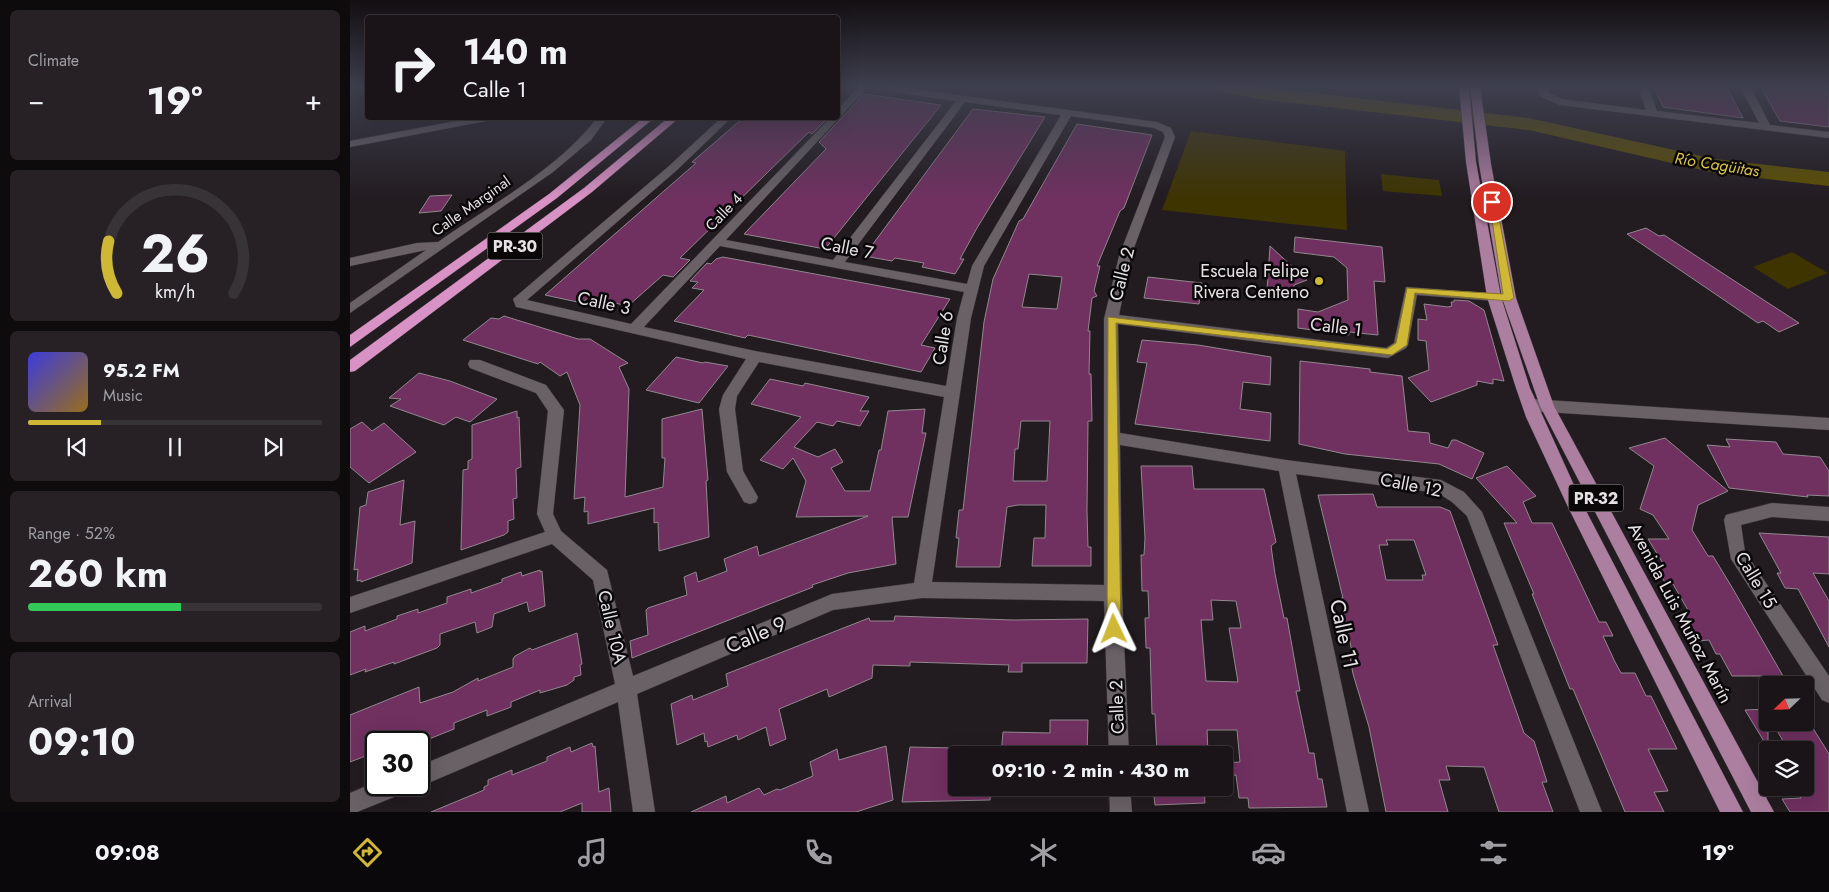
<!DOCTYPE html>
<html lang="en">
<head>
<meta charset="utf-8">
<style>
  :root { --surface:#1a1418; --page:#272125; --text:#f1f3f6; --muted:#9f9ea2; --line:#383337; --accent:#d0b837 }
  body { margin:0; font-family:Jost,sans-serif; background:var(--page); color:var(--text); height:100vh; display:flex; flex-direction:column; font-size:19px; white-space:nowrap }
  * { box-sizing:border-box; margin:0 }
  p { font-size:16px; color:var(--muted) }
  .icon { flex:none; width:28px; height:28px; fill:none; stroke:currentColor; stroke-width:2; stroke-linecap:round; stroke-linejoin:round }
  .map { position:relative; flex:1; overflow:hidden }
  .panel { display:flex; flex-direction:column; gap:10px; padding:10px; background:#0e0b0d; width:350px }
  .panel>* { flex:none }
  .top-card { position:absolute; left:15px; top:15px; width:475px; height:105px; border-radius:5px; box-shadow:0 5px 20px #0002,0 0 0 1px var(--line); background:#1a1418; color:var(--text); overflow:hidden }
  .needle { width:32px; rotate:247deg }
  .tools { position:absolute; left:1409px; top:676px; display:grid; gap:10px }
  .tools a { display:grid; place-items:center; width:55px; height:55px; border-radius:5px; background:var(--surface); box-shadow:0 5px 20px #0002,0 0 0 1px var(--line); font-size:25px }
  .speed { position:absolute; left:15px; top:731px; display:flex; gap:10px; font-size:25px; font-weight:700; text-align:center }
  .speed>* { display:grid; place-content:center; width:65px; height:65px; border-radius:50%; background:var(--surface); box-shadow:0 5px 20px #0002,0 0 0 1px var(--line); line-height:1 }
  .speed .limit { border:2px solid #111; border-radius:8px; background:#fff; color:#111 }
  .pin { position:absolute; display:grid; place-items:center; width:42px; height:42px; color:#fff; margin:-21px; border:2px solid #fff; border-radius:50%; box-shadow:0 1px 5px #0007 }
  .me { position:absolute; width:55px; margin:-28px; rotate:358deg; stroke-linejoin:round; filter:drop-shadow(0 0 4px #0008) }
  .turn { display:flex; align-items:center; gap:18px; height:105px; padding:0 15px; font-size:22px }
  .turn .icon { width:65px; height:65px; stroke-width:2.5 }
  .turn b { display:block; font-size:35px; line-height:42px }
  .big { font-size:38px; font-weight:700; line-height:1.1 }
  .panel .tile { flex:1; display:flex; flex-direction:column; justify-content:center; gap:8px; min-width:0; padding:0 18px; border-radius:8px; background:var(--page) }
  .panel .dial { align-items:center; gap:0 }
  .dial svg { height:130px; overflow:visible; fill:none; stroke:var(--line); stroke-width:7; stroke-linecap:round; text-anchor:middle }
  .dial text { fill:var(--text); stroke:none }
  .song { display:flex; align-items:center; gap:15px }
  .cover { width:60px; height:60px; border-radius:8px; background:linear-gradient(135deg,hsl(240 70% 55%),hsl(40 70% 35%)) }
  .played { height:5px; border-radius:2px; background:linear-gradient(90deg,var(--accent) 25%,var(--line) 25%) }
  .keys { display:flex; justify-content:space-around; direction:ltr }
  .heat { display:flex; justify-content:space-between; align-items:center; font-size:28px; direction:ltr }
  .charge { height:8px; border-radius:4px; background:linear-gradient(90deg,#34c759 52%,var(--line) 0) }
  .trip { position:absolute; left:598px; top:746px; width:285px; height:50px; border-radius:5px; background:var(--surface); box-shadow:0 5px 20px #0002,0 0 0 1px var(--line); font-weight:700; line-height:50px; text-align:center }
  .tab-bar { display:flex; height:80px; justify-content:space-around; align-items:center; background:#0a080a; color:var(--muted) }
  .tab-bar .icon { width:35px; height:35px }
  .tab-bar .on { color:var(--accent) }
  .tab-bar b { font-size:22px; color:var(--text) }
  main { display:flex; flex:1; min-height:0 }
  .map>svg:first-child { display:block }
  .green { fill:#3e3400 }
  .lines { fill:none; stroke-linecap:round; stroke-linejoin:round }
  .river { fill:#5c4f01; fill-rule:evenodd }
  .building { fill:#703060; stroke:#91888e; fill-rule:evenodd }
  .minor-casing { stroke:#3b363a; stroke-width:1 }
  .major-casing { stroke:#3b363a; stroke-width:1 }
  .highway-casing { stroke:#3b363a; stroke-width:1 }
  .minor { fill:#696166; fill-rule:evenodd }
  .major { fill:#ac7e9f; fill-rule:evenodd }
  .highway { fill:#d992c5; fill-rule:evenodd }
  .route { fill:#d0b837; stroke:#877824 }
  .poi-dot { fill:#d0b837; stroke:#0a0709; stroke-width:2 }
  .labels { text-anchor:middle; stroke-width:5; stroke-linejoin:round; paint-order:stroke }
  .far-street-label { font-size:15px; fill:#e6e1e4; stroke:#0a0709 }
  .far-water-label { font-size:16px; font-style:italic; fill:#dcc54d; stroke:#0a0709 }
  .shield { fill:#0a0709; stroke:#a4a0a2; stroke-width:1 }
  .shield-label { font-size:16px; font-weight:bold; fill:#e6e1e4 }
  .street-label { font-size:18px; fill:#e6e1e4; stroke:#0a0709 }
  .poi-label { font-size:18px; fill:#e6e1e4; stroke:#0a0709; text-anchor:end }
  .near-street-label { font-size:21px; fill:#e6e1e4; stroke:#0a0709 }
</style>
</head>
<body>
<main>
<section class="panel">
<div class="tile"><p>Climate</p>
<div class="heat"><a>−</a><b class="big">19°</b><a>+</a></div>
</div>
<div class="tile dial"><svg viewBox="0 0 100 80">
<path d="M14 69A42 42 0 1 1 86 69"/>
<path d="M14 69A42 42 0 0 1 9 37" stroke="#d0b837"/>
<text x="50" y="56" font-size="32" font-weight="700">26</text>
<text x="50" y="72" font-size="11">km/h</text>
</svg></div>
<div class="tile">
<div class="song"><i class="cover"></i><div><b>95.2 FM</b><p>Music</p></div></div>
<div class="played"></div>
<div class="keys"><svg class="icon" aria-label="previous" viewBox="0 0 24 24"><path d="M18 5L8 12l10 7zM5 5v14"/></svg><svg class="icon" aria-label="pause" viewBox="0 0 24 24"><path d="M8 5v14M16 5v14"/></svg><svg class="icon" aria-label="next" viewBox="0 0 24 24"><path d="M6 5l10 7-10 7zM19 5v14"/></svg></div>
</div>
<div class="tile"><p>Range · 52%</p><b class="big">260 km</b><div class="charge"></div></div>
<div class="tile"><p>Arrival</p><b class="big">09:10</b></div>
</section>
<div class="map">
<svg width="1479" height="812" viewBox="0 0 1479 812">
  <rect width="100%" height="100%" fill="#221b20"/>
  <g class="green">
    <path d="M841,131L995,151L997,230L812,210Z"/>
    <path d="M1031,174L1089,180L1092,196L1033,191Z"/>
    <path d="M1442,252L1478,273L1438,289L1403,267Z"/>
  </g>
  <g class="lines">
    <path class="river" d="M861,86H905L1179,118L1365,159L1479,172V186L1365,173L1179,130L909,99L864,90Z"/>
  </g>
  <g class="building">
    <path d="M1304,86H1376L1393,118L1313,107Z"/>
    <path d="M1410,86H1479V127L1430,121Z"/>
    <path d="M514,94L591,105L475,249L394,234L476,149L469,142Z"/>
    <path d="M623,109L695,117L627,228L610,259H614L605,274L572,267L574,263L545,258L542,261L514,256Z"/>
    <path d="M393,118H478L462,134L459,132L330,258L340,260L323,277L313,275L278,306L239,297L232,303L195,295L346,163L342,162Z"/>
    <path d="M727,124L802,135L774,208L770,211L747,266H750L744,291L747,296L742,298L738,331H740L739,374H741L742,421H738L737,511L738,547H741V566H682L684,538H695L696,505H668L657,507L650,567H606L609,538H606L609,510H613L634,322L643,279L669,221L673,219ZM679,274L712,277L707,309L672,307ZM671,421H700L697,481H663L665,449H668Z"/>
    <path d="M102,195L91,211L69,213L80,196Z"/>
    <path d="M1296,228L1309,236L1314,235L1449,323L1429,332L1413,321L1408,323L1277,234Z"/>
    <path d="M945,237L1032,247L1035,282L1024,281L1028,335L999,332V335L948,328V309L968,312L998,300L997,268L984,257L944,252Z"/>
    <path d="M920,246L957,280L944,285V292L917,291Z"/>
    <path d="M373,257L600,299L571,345L585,348L571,372L398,335L395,338L324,321L354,290L342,288L348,282L340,281L357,263L361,264L366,259Z"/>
    <path d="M798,277L852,283L849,304L794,298Z"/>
    <path d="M1104,300L1119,301L1134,310L1154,381L1143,379V384L1127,381V385L1081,402L1058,378L1079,370L1076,341L1068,340V319L1077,320L1074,304L1098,307L1102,306L1101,302H1104Z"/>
    <path d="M154,316L228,339H240L278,363L269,367L279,389L275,497L313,487L315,458H312V419L352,409L358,480L356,481L359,537L309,551L308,522L304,523V508L238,524V511L234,512L235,497L224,499L230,405L217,372L210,376L190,362L188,364L113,340L141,318L149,319Z"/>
    <path d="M792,340L848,345L921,357L920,385L893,382L890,409L921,413L920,441L785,424L797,363L787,362Z"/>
    <path d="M326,357L353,363L355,362L378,366L349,403L296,390Z"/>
    <path d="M950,361L1020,369V372L1052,376L1058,431L1079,433L1080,443L1098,448L1102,440H1106L1134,453L1122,479L1089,464L995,454L949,444Z"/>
    <path d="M69,373L100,381L147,399L120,422L106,417L94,425L40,406L51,399L39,398Z"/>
    <path d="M420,379L453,386L455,383L519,397L510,411H519L510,426L487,421L483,426L467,422L444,447L468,457L485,449L493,462L481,468L495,491H520L529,450H531L538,411L575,409L572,433H576L558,517H542L546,564L498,573L462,585L463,587L282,658L280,641L298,635L296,610L298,608L337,595L334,577L346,572L348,582L377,571L374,559L407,546L409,556L518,516L446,517L456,481L443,458L433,469L410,460L451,417L401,404Z"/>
    <path d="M167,411V418L169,417L171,467L166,469L167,498L163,499L164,519L158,521V532L154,535L111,550L113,470L118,469V461L122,459V425Z"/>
    <path d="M12,422L22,431L34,423L66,452L19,483L0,467V429Z"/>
    <path d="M1315,438L1378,491L1348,505L1342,530L1358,556H1363L1383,589L1433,676H1382L1370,654H1366L1359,640L1348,641L1332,612H1339L1323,584H1316L1305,566L1314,565L1298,539H1319L1303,515L1290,509L1304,466L1279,448Z"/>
    <path d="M1376,439L1426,442L1433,454L1470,457L1479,471V496L1457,495L1458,497L1379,488L1357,445L1380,447Z"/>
    <path d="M791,466H842L844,489H914L926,542L921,546L925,574L934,618H937L950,691H946L959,753H964L968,779H972L977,807L899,808L898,798H889L886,775L874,776V763L890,762L887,730H857L858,753L807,752L805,714H802L800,648H796L795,618H799L798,591H792L791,555H794L795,538ZM861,600L886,601L891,628H879L888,682L856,681L851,620H863Z"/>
    <path d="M1157,466L1186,496L1173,502L1182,523H1202L1249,622H1256L1263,636H1253L1265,662L1271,673H1285L1296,696H1301L1327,749H1298L1318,791L1304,792L1314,812H1275L1223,689H1220L1182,594H1184L1154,523H1167L1126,478Z"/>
    <path d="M54,480L50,525L65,521L62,563L11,582V580L7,581L8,569L4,570L10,507L16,505L18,492Z"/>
    <path d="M1023,494L1027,507H1090L1100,511L1148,645H1143L1174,733L1184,741L1197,782H1192L1203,812H1149L1134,767L1096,766L1100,780H1089L1098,812H1036L1019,727L1003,674L1000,657H1003L991,598H993L968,495ZM1036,540H1064L1076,575H1072L1073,580H1036L1029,545H1038Z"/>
    <path d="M1409,533L1479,537V574L1463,573L1479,601V647L1448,589L1435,588L1427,573H1431Z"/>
    <path d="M190,570V572L192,571L195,606L179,612L177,602L144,614L142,627L127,633L125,622L90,634V645L87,648L44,664V662L15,672L16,669L0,675V632L15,626V631L47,619V616L68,609V613L97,603V597L121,589V593L152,582V579L171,572L172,576Z"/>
    <path d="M545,616L663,620L738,619L737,663H672V672H658L659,665L560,662V666L523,665L522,678L479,697L477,689L429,709L436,739L420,746L416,727L388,740L387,735L358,747L357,741L355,742L354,733L327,745L321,704L342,695L343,700L378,686L376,674L412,660L519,618L520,621H544Z"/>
    <path d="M227,633L232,664L230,665L231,675L224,677V680L217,685L190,693V690L161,702V707L137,716V710L104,723V729L79,739V733L55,742H26V752L0,762V715L69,687L70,703L103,692L128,678V681L163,667V659L165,656L180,648L182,650Z"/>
    <path d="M1418,709V748L1395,710Z"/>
    <path d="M700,720H738L737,755H651L653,732L700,733Z"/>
    <path d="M1422,722H1459L1479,754V812H1440L1432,799L1451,798L1445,788H1455V746H1436Z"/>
    <path d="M242,743L243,747L245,746L249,792L259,788L261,812H232V803L210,812H81L134,790V787L138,785V780L162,770V775L197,761V757L220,747L221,752Z"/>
    <path d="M536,746L543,800L506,812H341L376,796L377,803L409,788L414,795L427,789L430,790L463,776L460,762L487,749L489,760Z"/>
    <path d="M560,747L606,748V788H641L640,800L552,802Z"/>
    <path d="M803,788H854L855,803L805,805Z"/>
  </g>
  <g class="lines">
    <defs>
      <g id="minor">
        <path d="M509,86H541L807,122L821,128L825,137L781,256L769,315L1036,348L1044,343L1056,287L1164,295L1166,298L1159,302L1067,295L1058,345L1056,348L1038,358L768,324L770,433L936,460L1091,480L1114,492L1132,512L1252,812H1230L1117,516L1102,502L1088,493L946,474L1019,812H997L929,471L770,445L772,593L779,755H759L754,601L572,598L483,610L287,694L305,812H283L268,702L69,787L65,785H69V766L265,684L243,580L202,544L0,613V597L195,532L187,514L198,411L186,393L120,368L118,364L120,360H130L196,385L214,410L203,514L211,531L257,570L283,676L482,594L564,583L594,397L409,362L387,396L385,409L393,471L408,497L406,502L400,504L394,502L377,472L369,409L373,395L396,359L171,308L166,307L163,299L319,166L371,118H381L327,170L177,300L281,324L480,118H488V109ZM517,88L606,101L483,260L376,240ZM615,102L711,115L622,266L617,284L495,262ZM721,116L804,128L813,132L815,137L769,256L754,319V585L582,582L621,318L634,266ZM370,246L614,292L607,318L596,386L405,351L294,327Z"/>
        <path d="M1187,86H1197L1199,93L1212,99L1296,110L1288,86H1298L1307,111L1409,123L1390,86H1400L1420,125L1479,132V138L1210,105L1191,97Z"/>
        <path d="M122,118H141L136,121L0,147V141Z"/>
        <path d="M247,118H257L241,140L203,172L0,313V303L76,250L0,266V258L67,243L88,242C141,205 208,169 247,118Z"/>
        <path d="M1180,399L1479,418V430L1180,411L1175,409L1173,405L1175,401Z"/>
        <path d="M1422,503L1479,507V521L1422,517L1391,525L1395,552L1479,676V703L1472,700L1381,559L1374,520L1376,515Z"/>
        <path d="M26,782V785H57L54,793L7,812H0V793Z"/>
        <path d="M759,788H780L782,812H760Z"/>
      </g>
      <g id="major">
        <path d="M1109,86H1119L1126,162L1151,297L1180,388L1233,505L1393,812H1370L1218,507L1176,417L1166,388L1137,297L1116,162Z"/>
        <path d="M1120,86H1130L1141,164L1166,298L1204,406L1424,812H1401L1190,406L1152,298L1129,164Z"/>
      </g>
      <g id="highway">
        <path d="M293,118H304L207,198L0,347V335L199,194Z"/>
        <path d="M318,118H329L242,192L5,371L0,372V360L234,188Z"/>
      </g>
    </defs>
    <use href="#minor" class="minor-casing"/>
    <use href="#major" class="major-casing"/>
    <use href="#highway" class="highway-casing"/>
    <use href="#minor" class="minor"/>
    <use href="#major" class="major"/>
    <use href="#highway" class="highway"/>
  </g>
  <linearGradient id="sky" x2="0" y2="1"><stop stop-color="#130f12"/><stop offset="0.43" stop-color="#3e3f4e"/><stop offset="1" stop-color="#3e3f4e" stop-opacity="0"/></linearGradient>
  <rect width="1479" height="200" fill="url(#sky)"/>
  <path class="route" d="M1139,200L1146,202L1164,298L1159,301L1065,293L1057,345L1042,355L766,323L771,629L769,634L764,636L759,634L757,629L758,317L1037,349L1046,343L1057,288L1153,294Z"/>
  <circle class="poi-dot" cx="969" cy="281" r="5"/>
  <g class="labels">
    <g class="far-street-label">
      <text transform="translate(121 206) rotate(-35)" y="5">Calle Marginal</text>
      <text transform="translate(374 212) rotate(-46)" y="5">Calle 4</text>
    </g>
    <g class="far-water-label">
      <text transform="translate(1367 164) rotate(9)" y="6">Río Cagüitas</text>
    </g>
    <g class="shield">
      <rect x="137.5" y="232.5" width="55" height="27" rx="4"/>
      <rect x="1218.5" y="484.5" width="55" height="27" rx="4"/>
    </g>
    <g class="shield-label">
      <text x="165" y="252">PR-30</text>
      <text x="1246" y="504">PR-32</text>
    </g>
    <g class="street-label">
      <text transform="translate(497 248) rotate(11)" y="6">Calle 7</text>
      <text transform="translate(772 274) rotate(-76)" y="6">Calle 2</text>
      <text transform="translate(254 303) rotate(12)" y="6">Calle 3</text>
      <text transform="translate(986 327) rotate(7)" y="6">Calle 1</text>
      <text transform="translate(593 338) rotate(-81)" y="6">Calle 6</text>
      <text transform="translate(1061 485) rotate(11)" y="6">Calle 12</text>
      <text transform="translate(1406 580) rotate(59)" y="6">Calle 15</text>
      <text transform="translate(1330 613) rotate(62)" y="6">Avenida Luis Muñoz Marín</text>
      <text transform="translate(262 627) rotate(77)" y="6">Calle 10A</text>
      <text transform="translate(767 707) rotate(-92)" y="6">Calle 2</text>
    </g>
    <g class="poi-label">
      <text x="959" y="277">Escuela Felipe<tspan x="959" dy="21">Rivera Centeno</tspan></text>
    </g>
    <g class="near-street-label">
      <text transform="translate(994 634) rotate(78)" y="7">Calle 11</text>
      <text transform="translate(406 635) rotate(-23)" y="7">Calle 9</text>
    </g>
  </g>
</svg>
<div class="tools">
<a><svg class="needle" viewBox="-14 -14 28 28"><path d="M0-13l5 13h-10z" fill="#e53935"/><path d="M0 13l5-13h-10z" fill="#9f9ea2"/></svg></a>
<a><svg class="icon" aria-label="layers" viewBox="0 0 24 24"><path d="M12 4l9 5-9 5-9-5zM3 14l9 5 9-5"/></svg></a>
</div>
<div class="speed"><div class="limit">30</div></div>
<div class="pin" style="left:1142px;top:202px;background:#d93025"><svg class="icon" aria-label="arrive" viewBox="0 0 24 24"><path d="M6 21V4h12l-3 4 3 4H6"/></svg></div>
<svg class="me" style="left:764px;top:629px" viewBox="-20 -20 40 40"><path d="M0-17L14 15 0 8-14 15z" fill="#d0b837" stroke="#fff" stroke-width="4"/></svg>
<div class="trip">09:10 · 2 min · 430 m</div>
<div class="top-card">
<div class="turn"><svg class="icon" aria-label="right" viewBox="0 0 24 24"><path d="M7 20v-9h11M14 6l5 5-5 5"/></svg><div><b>140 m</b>Calle 1</div></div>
</div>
</div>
</main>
<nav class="tab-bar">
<b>09:08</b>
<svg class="icon on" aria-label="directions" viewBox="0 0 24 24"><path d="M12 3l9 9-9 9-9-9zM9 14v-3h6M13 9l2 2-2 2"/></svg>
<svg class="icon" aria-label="music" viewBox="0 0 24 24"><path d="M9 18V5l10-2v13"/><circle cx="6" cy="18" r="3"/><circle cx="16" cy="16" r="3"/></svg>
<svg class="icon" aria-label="phone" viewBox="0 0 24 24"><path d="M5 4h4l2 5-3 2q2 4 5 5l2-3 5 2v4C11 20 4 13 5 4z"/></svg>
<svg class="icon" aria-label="climate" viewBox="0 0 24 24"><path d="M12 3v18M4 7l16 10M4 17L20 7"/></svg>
<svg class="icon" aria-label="car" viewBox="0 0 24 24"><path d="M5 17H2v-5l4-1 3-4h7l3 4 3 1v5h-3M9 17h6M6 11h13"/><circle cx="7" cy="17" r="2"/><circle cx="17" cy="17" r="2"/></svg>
<svg class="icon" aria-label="filters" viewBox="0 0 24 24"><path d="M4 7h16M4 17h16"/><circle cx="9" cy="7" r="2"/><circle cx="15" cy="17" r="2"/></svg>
<b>19°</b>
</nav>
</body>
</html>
